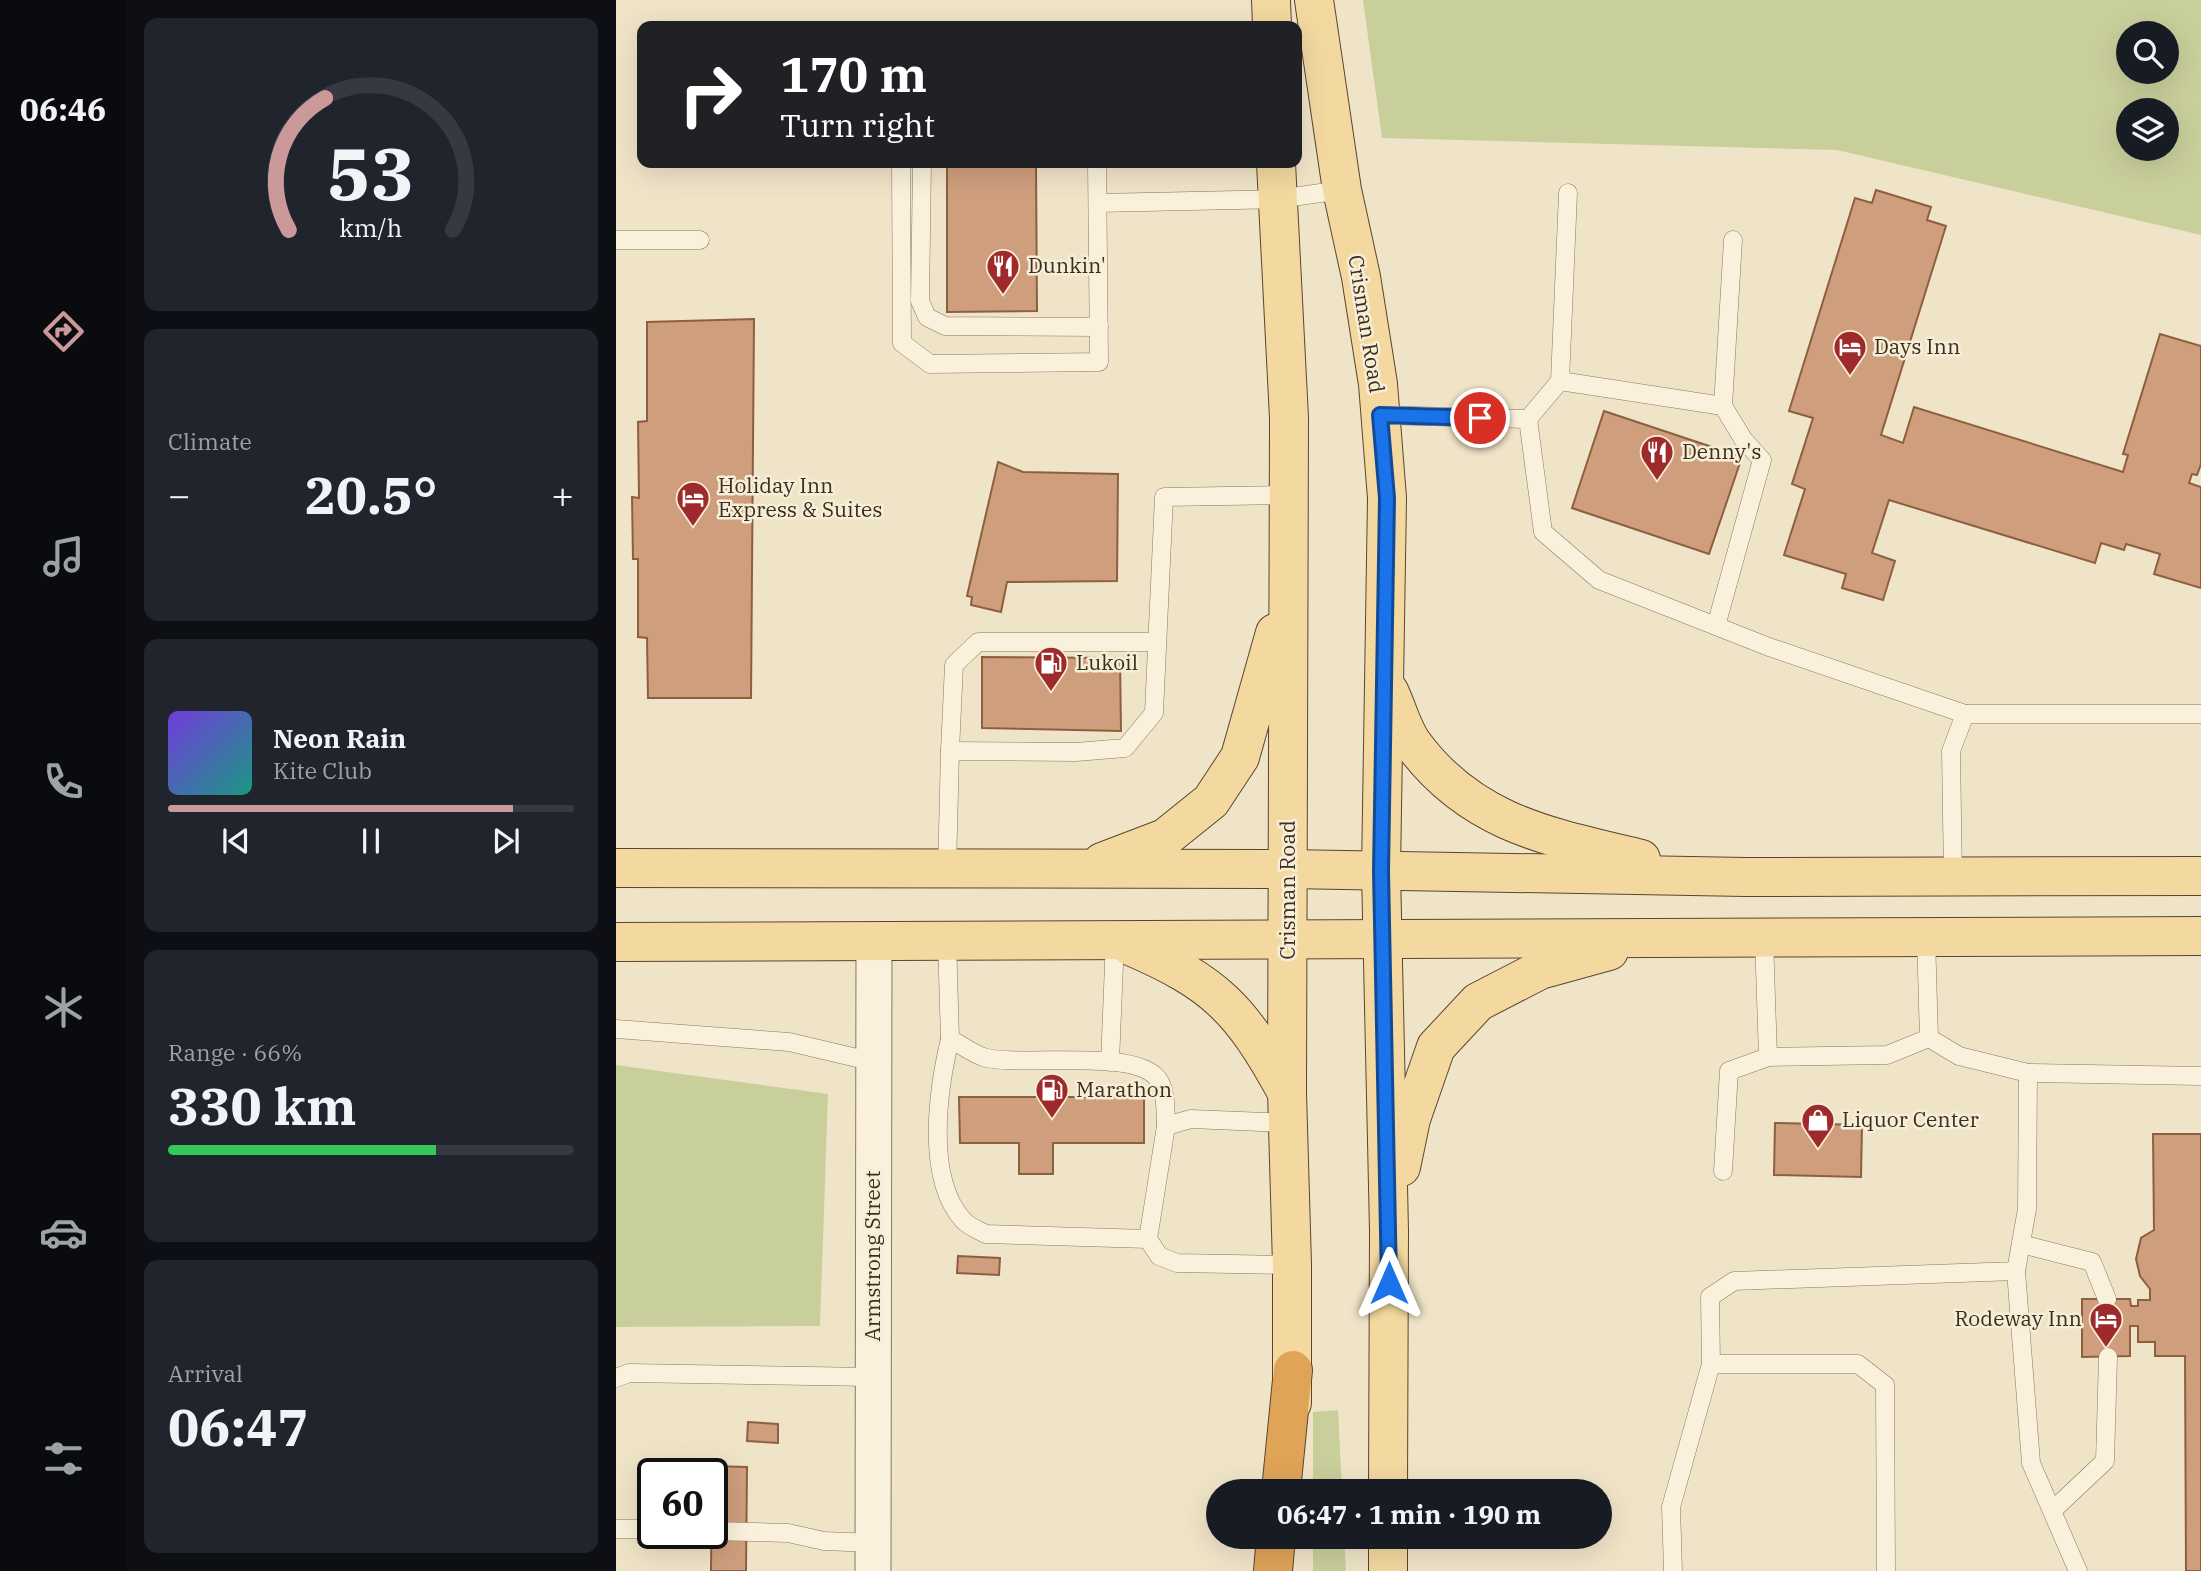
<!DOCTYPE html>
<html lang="en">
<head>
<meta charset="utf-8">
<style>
  :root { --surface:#171b24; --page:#20242c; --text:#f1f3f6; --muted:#9ea1a6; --line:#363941; --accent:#cc999b }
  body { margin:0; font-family:"IBM Plex Serif",serif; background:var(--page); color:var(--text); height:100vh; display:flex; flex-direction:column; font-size:26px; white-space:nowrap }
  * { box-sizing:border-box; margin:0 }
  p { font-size:23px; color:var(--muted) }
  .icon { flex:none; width:38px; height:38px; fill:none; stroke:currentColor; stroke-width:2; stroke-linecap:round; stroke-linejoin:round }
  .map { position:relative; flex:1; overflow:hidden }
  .sheet { display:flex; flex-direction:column; gap:18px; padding:18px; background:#0d0f14; width:490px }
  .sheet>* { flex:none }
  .top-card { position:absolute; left:21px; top:21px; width:665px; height:147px; border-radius:14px; box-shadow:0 7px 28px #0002; background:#202124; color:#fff; overflow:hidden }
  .tools { position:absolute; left:1500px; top:21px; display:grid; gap:14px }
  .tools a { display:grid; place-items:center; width:63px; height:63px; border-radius:50%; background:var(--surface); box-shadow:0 7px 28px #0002; font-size:35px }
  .speed { position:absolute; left:21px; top:1458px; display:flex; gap:14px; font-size:35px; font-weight:700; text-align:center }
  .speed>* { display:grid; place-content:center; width:91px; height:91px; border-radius:50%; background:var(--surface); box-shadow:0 7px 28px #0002; line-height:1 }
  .speed .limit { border:4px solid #111; border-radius:10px; background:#fff; color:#111 }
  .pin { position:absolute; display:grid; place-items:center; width:60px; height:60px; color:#fff; margin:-30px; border:4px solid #fff; border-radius:50%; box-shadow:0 2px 7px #0007 }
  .me { position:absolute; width:77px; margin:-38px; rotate:0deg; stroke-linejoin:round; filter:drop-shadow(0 0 5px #0008) }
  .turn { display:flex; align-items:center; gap:24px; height:147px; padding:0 28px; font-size:32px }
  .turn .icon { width:91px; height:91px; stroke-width:2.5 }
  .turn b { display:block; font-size:49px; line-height:60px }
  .big { font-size:52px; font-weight:700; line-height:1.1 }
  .sheet .widget { flex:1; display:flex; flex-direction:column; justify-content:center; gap:10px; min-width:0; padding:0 24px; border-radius:14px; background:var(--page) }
  .sheet .dial { align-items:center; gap:0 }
  .dial svg { height:182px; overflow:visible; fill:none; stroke:var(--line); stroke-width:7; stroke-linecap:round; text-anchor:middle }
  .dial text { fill:var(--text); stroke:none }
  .song { display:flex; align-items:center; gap:21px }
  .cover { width:84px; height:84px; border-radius:10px; background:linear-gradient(135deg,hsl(260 70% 55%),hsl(170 70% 35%)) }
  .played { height:7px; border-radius:4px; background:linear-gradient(90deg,var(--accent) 85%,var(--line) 85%) }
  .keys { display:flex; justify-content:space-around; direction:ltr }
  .heat { display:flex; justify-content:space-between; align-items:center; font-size:38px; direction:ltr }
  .charge { height:10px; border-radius:5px; background:linear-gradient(90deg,#34c759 66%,var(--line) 0) }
  .trip { position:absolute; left:590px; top:1479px; width:406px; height:70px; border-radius:35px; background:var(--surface); box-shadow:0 7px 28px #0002; font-weight:700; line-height:70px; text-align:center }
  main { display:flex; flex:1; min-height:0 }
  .dock { display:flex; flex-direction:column; width:126px; justify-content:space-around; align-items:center; background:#090b0e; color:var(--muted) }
  .dock .icon { width:49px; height:49px }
  .dock .on { color:var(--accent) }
  .dock b { font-size:32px; color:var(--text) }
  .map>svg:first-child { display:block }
  .green { fill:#c9cf9b; fill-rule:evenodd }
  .building { fill:#cf9f7d; stroke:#8d5f41; stroke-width:2 }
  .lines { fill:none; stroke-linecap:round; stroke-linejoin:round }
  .service-casing { stroke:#8d765c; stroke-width:19 }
  .minor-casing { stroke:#8d765c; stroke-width:37 }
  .primary-casing { stroke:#5b4430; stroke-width:40 }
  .motorway-casing { stroke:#5b4430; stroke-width:40 }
  .service { stroke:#faf1dc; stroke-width:18 }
  .minor { stroke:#faf1dc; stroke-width:35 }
  .primary { stroke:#f3d9a0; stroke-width:38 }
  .motorway { stroke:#e0a458; stroke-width:38 }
  .route-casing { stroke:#114b97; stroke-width:18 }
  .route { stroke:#1a73e8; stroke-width:12 }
  .labels { text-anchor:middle; stroke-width:5; stroke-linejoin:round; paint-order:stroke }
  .poi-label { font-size:21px; fill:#3d2e20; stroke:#f7eed8; text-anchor:start }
  .street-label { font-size:21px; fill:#3d2e20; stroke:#f7eed8 }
</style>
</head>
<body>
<main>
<nav class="dock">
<b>06:46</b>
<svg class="icon on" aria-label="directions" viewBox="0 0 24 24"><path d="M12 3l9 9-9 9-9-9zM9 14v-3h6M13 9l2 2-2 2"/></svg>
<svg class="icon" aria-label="music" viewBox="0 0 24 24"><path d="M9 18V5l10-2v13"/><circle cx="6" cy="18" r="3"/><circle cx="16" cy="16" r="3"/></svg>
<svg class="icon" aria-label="phone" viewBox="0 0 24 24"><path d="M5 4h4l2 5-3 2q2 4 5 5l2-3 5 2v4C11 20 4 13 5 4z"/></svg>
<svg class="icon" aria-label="climate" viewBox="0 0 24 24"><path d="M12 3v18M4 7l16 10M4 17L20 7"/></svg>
<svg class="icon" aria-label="car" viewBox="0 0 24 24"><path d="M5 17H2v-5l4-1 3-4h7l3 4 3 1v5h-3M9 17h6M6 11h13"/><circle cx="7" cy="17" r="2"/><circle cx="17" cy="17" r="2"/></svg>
<svg class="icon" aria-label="filters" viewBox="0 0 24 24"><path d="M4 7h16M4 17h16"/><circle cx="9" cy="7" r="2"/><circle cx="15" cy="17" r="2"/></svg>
</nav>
<section class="sheet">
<div class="widget dial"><svg viewBox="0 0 100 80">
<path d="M14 69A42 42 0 1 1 86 69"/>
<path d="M14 69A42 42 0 0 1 30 11" stroke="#cc999b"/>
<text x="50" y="56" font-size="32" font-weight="700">53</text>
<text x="50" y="72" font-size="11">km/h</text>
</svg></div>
<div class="widget"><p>Climate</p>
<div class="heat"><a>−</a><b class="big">20.5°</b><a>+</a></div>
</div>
<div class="widget">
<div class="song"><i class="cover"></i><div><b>Neon Rain</b><p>Kite Club</p></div></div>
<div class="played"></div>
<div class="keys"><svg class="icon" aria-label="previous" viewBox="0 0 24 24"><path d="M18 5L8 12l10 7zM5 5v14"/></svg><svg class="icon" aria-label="pause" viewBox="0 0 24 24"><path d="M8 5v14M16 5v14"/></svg><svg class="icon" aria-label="next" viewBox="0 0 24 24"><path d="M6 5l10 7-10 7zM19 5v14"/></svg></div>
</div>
<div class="widget"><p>Range · 66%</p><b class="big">330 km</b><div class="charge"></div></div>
<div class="widget"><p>Arrival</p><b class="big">06:47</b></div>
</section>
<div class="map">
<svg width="1585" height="1571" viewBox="0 0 1585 1571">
  <rect width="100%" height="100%" fill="#f0e4c8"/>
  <g class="green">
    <path d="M747,0H1585V235L1221,150L766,138ZM1512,33H1550V72H1512ZM1550,110V149H1512V110Z"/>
    <path d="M0,1065L212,1094L204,1326L0,1327Z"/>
    <path d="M722,1410L726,1491H697V1412Z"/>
    <path d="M697,1537H728L730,1571H697Z"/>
  </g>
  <g class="building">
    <path d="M420,164L421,311L331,312V165Z"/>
    <path d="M1260,190L1315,207L1311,220L1330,226L1265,435L1287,443L1298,407L1507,472L1512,455L1507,454L1544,334L1585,346V464L1581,475L1576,474L1573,483L1585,487V588L1538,574L1544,554L1510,544L1508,550L1485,543L1479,563L1273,500L1256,553L1279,561L1267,600L1226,588L1230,574L1168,555L1189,489L1176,484L1197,418L1173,411L1239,198L1256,203Z"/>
    <path d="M138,319L135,698H32L31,638L22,637V559H17L16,497L23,498L22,422L31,421V322Z"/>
    <path d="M988,411L1126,457L1093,554L956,508Z"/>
    <path d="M382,462L407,472L502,474L501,581L391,582L385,612L355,605L356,597L351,596Z"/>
    <path d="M366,657L504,658L505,731L366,728Z"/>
    <path d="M343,1097H528V1143H437V1174H403V1143H344Z"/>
    <path d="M1159,1123L1246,1125L1245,1177L1158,1175Z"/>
    <path d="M1537,1134H1585V1571H1570L1569,1356H1539V1342H1522V1326H1514V1356L1466,1357V1299H1514L1515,1306H1522V1300H1534V1289L1524,1276L1520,1259L1525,1238L1538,1230Z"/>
    <path d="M342,1256L384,1258L383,1275L341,1273Z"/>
    <path d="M132,1422L162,1424V1443L131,1441Z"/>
    <path d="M96,1466L131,1467L130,1571H95Z"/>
  </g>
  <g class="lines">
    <defs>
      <g id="service">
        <path d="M285,163L286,343L314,364L483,362L481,163"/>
        <path d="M306,163L304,301L311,317L329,326L483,327"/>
        <path d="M482,203L662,199L726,190"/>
        <path d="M0,240H84"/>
        <path d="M944,381L1107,406"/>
        <path d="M764,415L912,419L927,532L983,580L1153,647L1349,714"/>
        <path d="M912,419L944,381L952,193"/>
        <path d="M1100,626L1146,460L1127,439L1107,406L1117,240"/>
        <path d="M334,751L338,665L362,642H541"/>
        <path d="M331,870L334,751L460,752L509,748L538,713L548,497L674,495"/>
        <path d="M1337,877L1335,751L1349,714H1585"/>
        <path d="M1310,937L1313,1038"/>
        <path d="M1148,938L1152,1057"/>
        <path d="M331,940L334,1039C344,1044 356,1053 367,1057C404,1068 518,1047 542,1079C551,1091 549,1112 550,1126"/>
        <path d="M0,1029L173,1042L258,1062"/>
        <path d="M334,1039C322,1089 309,1178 347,1220C352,1226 362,1230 370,1234L532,1239"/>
        <path d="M494,1062L499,940"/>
        <path d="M1412,1073L1585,1076"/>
        <path d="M671,1123L575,1119L550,1126L532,1239L543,1256L561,1263L676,1265"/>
        <path d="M1107,1171L1113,1071L1152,1057L1271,1055L1313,1038"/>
        <path d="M1405,1244L1476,1262L1491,1299"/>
        <path d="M1400,1271L1415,1463L1462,1571"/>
        <path d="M1095,1364H1242L1269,1385L1270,1571"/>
        <path d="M0,1378L13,1373L257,1377"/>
        <path d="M1436,1511L1489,1461L1492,1357"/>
        <path d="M0,1529H37"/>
        <path d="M96,1531L172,1533L208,1541L257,1543"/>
        <path d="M1057,1571L1055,1507L1095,1364L1094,1297L1118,1281L1400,1271L1411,1209L1412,1073L1343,1056L1313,1038"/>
      </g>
      <path id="minor" d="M257,1571L258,941"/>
      <g id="primary">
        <path d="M655,0L656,26"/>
        <path d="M698,0L726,190L745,277L762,384L771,498L765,871L773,1231L772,1491"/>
        <path d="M660,163L673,418L671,1092L676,1265V1403"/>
        <path d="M773,691C781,707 786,729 797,744C856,824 934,837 1025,859"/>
        <path d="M486,862L549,838L595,801L624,757L659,633"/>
        <path d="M0,868L672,869L1130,877L1585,876"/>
        <path d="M0,942L1585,936"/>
        <path d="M514,946C600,983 625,1009 670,1091"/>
        <path d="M785,1167L795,1119L820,1047L862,1002L924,970L993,951"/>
        <path d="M772,1571V1536"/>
      </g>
      <g id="motorway">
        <path d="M665,1491L677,1370"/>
        <path d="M657,1571L660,1536"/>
      </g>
    </defs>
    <use href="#service" class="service-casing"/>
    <use href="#minor" class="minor-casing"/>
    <use href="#primary" class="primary-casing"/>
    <use href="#motorway" class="motorway-casing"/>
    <use href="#service" class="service"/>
    <use href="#minor" class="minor"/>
    <use href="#primary" class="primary"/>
    <use href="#motorway" class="motorway"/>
  </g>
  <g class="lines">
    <defs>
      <path id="route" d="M773,1283L765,871L771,498L764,415L864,418"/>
    </defs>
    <use href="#route" class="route-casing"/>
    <use href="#route" class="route"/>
  </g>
  <defs>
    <symbol id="restaurant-pin" viewBox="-11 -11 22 30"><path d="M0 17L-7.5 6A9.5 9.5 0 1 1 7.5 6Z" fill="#9e2a2b" stroke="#f7eed8"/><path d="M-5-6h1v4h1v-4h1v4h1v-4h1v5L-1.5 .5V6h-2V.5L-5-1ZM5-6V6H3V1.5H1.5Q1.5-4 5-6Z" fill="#fff"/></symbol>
    <symbol id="hotel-pin" viewBox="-11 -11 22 30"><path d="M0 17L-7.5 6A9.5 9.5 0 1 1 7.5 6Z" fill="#9e2a2b" stroke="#f7eed8"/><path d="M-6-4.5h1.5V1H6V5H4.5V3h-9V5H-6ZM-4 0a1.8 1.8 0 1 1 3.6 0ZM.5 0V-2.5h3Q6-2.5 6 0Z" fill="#fff"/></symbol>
    <symbol id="fuel-pin" viewBox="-11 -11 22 30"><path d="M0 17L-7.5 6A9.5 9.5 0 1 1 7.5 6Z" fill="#9e2a2b" stroke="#f7eed8"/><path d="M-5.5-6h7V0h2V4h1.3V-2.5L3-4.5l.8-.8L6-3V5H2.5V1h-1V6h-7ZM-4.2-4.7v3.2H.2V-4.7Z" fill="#fff"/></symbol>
    <symbol id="shop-pin" viewBox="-11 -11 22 30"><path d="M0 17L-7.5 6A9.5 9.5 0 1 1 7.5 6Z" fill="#9e2a2b" stroke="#f7eed8"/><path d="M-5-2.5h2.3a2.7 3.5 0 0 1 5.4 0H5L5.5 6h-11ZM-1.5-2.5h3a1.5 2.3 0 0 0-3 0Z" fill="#fff"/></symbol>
  </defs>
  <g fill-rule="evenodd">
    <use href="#restaurant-pin" x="368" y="247" width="38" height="52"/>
    <use href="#hotel-pin" x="1215" y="328" width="38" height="52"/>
    <use href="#restaurant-pin" x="1022" y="433" width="38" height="52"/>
    <use href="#hotel-pin" x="58" y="479" width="38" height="52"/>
    <use href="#fuel-pin" x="416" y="644" width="38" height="52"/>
    <use href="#fuel-pin" x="417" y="1071" width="38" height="52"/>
    <use href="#shop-pin" x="1183" y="1101" width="38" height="52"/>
    <use href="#hotel-pin" x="1471" y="1300" width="38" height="52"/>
  </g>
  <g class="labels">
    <g class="poi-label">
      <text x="412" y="273">Dunkin'</text>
      <text x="1258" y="354">Days Inn</text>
      <text x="1066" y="459">Denny's</text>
      <text x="102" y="493">Holiday Inn<tspan x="102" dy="24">Express &amp; Suites</tspan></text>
      <text x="460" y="670">Lukoil</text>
      <text x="460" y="1097">Marathon</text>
      <text x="1226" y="1127">Liquor Center</text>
      <text x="1466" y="1326" text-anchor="end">Rodeway Inn</text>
    </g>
    <g class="street-label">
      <text transform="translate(750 324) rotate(81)" y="7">Crisman Road</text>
      <text transform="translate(672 890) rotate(-90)" y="7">Crisman Road</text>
      <text transform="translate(257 1256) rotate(-90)" y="7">Armstrong Street</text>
    </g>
  </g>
</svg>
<div class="tools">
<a><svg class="icon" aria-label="search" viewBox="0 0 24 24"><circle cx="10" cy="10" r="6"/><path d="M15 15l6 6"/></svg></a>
<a><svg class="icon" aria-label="layers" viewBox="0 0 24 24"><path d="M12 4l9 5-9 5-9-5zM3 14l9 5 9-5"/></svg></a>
</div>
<div class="speed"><div class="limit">60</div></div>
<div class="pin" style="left:864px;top:418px;background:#d93025"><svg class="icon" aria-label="arrive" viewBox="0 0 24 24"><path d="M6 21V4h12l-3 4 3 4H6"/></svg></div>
<svg class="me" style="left:773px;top:1283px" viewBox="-20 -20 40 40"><path d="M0-17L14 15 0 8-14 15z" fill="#1a73e8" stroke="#fff" stroke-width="4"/></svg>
<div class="trip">06:47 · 1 min · 190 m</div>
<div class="top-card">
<div class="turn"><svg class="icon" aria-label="right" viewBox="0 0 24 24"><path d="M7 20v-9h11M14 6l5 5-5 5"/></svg><div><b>170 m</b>Turn right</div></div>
</div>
</div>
</main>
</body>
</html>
